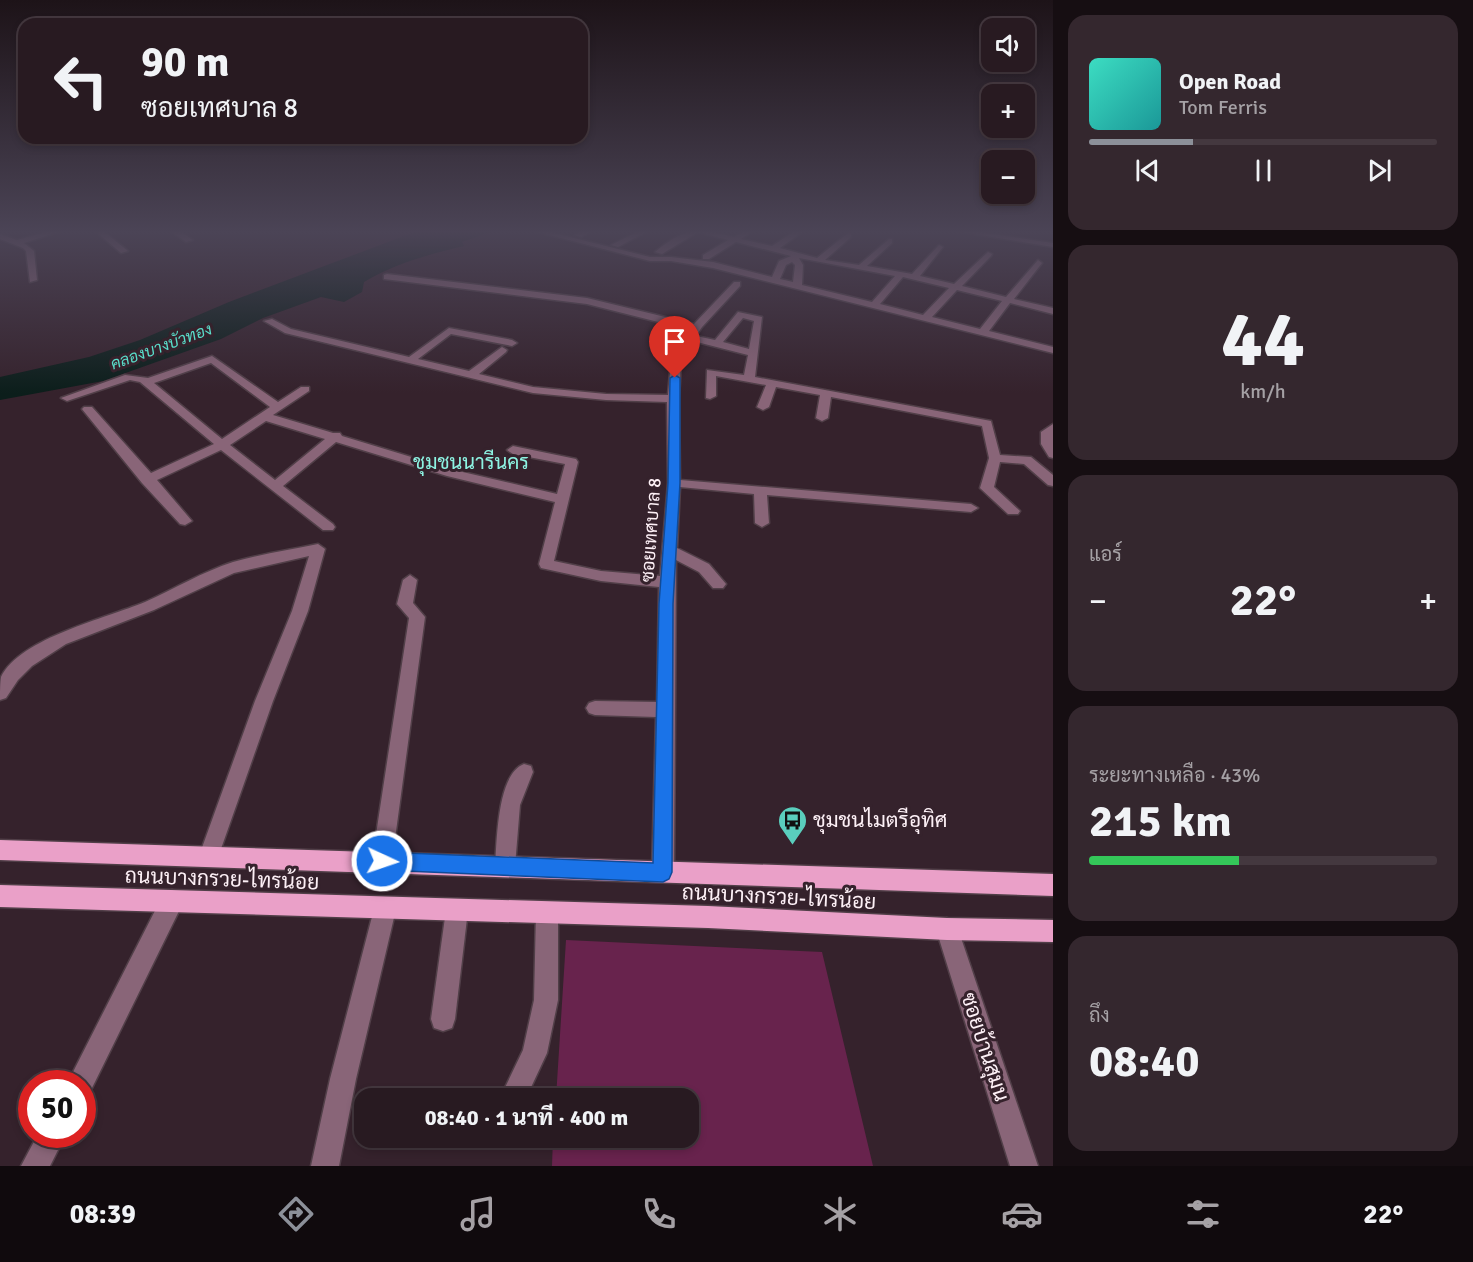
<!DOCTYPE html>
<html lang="th">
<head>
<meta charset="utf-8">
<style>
  :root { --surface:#281a21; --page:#34272e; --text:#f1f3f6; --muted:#a5a1a5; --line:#44383f; --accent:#8c9099 }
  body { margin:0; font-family:Signika,Sarabun,sans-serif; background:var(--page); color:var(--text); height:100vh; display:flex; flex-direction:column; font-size:22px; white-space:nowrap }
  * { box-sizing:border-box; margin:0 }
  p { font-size:20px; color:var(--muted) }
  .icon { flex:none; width:33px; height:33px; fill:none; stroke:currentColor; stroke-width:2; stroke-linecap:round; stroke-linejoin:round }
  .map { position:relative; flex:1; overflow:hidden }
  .sheet { display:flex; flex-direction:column; gap:15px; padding:15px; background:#160e12; width:420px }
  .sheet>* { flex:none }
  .banner { position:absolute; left:18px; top:18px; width:570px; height:126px; border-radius:18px; box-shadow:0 3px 9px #0003,0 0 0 2px var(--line); background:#281a21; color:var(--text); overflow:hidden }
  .controls { position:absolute; left:981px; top:18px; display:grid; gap:12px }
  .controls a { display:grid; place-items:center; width:54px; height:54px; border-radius:12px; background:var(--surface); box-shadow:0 3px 9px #0003,0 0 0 2px var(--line); font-size:30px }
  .speed { position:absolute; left:18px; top:1070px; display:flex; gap:12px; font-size:30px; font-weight:700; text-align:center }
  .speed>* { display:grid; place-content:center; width:78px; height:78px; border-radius:50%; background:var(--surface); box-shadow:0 3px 9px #0003,0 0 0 2px var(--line); line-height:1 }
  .speed .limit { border:9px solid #d22; background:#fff; color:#111 }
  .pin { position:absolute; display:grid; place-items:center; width:51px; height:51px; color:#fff; margin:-62px -26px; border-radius:50% 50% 50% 0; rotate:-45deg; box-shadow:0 0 6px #0007 }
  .pin .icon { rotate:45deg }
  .me { position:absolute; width:66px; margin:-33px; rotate:93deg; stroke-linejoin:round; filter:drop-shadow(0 0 4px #0008) }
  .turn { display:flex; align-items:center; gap:21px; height:126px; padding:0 24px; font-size:27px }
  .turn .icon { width:78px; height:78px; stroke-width:2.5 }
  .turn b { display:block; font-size:42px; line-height:51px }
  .big { font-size:45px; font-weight:800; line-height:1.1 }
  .sheet .widget { flex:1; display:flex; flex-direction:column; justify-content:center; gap:9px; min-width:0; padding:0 21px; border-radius:18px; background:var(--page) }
  .sheet .dial { align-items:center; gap:0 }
  .dial b { font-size:78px; line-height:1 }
  .song { display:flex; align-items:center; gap:18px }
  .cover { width:72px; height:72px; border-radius:9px; background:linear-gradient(135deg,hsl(170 70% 55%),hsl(180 70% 35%)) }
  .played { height:6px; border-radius:3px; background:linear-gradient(90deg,var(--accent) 30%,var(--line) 30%) }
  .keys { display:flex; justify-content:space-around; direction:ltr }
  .heat { display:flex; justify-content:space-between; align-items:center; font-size:33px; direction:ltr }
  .charge { height:9px; border-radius:4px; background:linear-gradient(90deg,#34c759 43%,var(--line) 0) }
  .trip { position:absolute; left:354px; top:1088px; width:345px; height:60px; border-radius:18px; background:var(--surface); box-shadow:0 3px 9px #0003,0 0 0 2px var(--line); font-weight:800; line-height:60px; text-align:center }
  .tabs { display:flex; height:96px; justify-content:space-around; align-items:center; background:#100a0d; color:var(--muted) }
  .tabs .icon { width:42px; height:42px }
  .tabs .current { color:var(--accent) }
  .tabs b { font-size:27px; color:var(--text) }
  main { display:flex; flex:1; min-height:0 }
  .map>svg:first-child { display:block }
  .green { fill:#68234d }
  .water { fill:#0c1e1b }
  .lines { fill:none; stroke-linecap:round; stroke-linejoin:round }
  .minor-casing { stroke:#513f48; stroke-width:3 }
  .major-casing { stroke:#513f48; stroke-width:3 }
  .minor { fill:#896578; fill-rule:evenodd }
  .major { fill:#eaa0c8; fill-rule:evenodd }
  .route { fill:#1a73e8; stroke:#114b97; stroke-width:1.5 }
  .labels { text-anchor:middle; stroke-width:6; stroke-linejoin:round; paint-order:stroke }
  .far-water-label { font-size:16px; font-style:italic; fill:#59ddca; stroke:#35222c }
  .street-label { font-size:18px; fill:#fdf0f6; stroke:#35222c }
  .neighbourhood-label { font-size:20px; fill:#8df4e3; stroke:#35222c }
  .near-poi-label { font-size:21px; fill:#fdf0f6; stroke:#35222c; text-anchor:start }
  .near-street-label { font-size:21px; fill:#fdf0f6; stroke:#35222c }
</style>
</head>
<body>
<main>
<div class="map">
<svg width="1053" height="1166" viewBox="0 0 1053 1166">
  <rect width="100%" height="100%" fill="#35222c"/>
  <path class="green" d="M566,940L822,952L873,1166H552L553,1137H688V1098H556Z"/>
  <path class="water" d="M420,230H496L462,242L464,246C429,254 394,264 364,282L362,292L344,302L321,297L263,318L221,339L103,381L0,400V377L89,357L140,340L229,302Z"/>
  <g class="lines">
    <defs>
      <g id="minor">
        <path d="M53,230H64L24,243L34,251L37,280L30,282L26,251L23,248L0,239V234L17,240Z"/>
        <path d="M94,230H102L128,251L121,253Z"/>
        <path d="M169,230H178L193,240L186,242Z"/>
        <path d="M530,230H542L650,257H671L713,262L772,277L779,261L791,256L736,242L709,259H703V255L728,240L698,232L662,254L655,252C684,227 699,228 734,237L745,230H754L741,239L772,246L796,230H805L780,248L817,258L848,233H851V237L825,260L859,265L889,239H892V243L867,266L912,274L939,245L943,247L920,276L954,284L988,252L992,254L991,256L962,286L1006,297L1038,260L1042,263L1014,299L1053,308V314L1010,303L989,331L1053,347V353L713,268L671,261H650ZM799,258L895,276L872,302L802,285L803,265ZM792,262L795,265L793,282L780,279L786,265ZM903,277L907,278L949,288L923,315L880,304ZM957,290L1002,301L980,329L932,317Z"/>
        <path d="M584,230H594L581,237L574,235Z"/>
        <path d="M641,230H650L618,247L611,245Z"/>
        <path d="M950,230H967L1053,243V247Z"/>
        <path d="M387,274L587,298L694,324L734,282H740V286L702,327L696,336L715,340L738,312L762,317L755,377L991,421L1000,455L1031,457L1053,475V486L1048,485L1024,464L1000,462L994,487L1020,511L1018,514H1008L980,488L989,458L982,426L831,397L828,418L822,421L816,418L820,395L776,387L769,407L763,410L757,407L766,385L716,376V396L710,399L706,398L707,370L744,375L748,355L693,341L681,361L679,399L680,480L971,504L978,508L971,512L767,495L769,523L762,527L755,523L754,494L680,487L677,548L709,564L726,584L723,588H713L699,572L676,560L674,872L670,879L663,882L656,879L652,872L656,717L595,715L589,713L586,708L589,703L595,701L657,702L659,587L601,581L541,568L539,564L555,502L447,476L336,442L283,486L333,524L335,527L333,530H323L221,450L157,480L192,521L185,525L180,524L142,483L82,409L84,407H92L151,473L214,444L140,382L130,380L67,401L61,398L125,375L148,378L212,356L278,402L301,387H309V391L273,415L333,433H340L342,436L454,470L557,494L565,464L513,454L507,450L513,446L576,459L578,462L554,561L601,571L660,576L668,483L667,402L606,400L533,393L285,333L264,321L272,319L291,329L409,357L449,328L512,340L517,343L512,346L451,334L418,359L469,371L502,347L507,350L506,352L479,374L533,387L606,394L668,395L671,361L690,330L587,304L384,279V275ZM743,318L754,321L749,349L723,342ZM211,363L270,407L222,439L154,383ZM266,421L325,439L275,480L230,445Z"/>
        <path d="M1053,424V458L1049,457L1041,444V432Z"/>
        <path d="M318,544L325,549L308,611L273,701L216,863L209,866L202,863L199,856L255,701L292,611L309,556L234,573L154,610L66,644L32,666L18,680L6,698L0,700C0,693 0,683 1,677C20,638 107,618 145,602C174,589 202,572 233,562C261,554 289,550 318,544Z"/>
        <path d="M410,575L417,580L413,603L425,617L392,861L389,868L382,871L375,868L372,861L409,618L397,604L403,580Z"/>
        <path d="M524,764L531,766L533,772L520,805L515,866L512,873L505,876L498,873L495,866C497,841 497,774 524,764Z"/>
        <path d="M172,890L180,893L183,901L180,909L90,1092L82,1095V1083H68L72,1074L164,893Z"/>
        <path d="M385,898L393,901L396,909L356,1079L339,1166H311L330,1079L374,909L377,901Z"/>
        <path d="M457,899L465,902L468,910L455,1019L452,1028L443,1031L434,1028L431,1019L446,910L449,902Z"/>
        <path d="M547,902L555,905L558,913V1000L547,1053L526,1098H500L523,1050L534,1000L536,913L539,905Z"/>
        <path d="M947,918L955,921L958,929L1038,1166H1010L936,929L939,921Z"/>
        <path d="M38,1134H66L50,1166H21Z"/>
      </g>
      <g id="major">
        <path d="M0,840L1053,874V896L0,860Z"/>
        <path d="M0,885L708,906L947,918L1053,920V942L947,940L708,928L0,907Z"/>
      </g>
    </defs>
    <use href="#minor" class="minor-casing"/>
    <use href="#major" class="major-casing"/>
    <use href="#minor" class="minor"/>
    <use href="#major" class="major"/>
  </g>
  <linearGradient id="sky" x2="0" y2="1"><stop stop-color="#1d1318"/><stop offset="0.59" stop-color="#4b4456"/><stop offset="1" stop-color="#4b4456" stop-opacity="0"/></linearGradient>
  <rect width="1053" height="393" fill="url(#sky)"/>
  <path class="route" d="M675,375L680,378V483L673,604L672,872L669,879L663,882L382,870L376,867L373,861L376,854L382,852L653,863L659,604L668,483L670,378Z"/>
  <defs>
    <symbol id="bus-pin" viewBox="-11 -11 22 30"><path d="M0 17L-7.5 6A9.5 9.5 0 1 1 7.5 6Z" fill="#5acebd" stroke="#35222c"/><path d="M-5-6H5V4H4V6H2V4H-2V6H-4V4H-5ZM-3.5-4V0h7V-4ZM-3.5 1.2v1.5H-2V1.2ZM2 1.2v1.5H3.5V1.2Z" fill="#111"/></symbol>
  </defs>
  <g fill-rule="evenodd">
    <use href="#bus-pin" x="776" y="804" width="33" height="45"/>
  </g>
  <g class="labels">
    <g class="far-water-label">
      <text transform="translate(161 346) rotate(-20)" y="6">คลองบางบัวทอง</text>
    </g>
    <g class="street-label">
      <text transform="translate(651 530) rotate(-86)" y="6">ซอยเทศบาล 8</text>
    </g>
    <g class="neighbourhood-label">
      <text x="471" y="469">ชุมชนนารีนคร</text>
    </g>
    <g class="near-poi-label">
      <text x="813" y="827">ชุมชนไมตรีอุทิศ</text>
    </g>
    <g class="near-street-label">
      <text transform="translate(222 879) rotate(2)" y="7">ถนนบางกรวย-ไทรน้อย</text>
      <text transform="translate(779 897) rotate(3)" y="7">ถนนบางกรวย-ไทรน้อย</text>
      <text transform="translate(985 1047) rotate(72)" y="7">ซอยบ้านสุมน</text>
    </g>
  </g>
</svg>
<div class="controls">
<a><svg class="icon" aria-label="sound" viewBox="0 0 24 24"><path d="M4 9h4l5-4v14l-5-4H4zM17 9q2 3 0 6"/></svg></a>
<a>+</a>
<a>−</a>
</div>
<div class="speed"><div class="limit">50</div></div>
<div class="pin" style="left:675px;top:378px;background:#d93025"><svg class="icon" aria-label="arrive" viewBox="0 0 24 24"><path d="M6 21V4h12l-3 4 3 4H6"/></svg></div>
<svg class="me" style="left:382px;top:861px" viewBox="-20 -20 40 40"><circle r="17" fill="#1a73e8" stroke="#fff" stroke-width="3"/><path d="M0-11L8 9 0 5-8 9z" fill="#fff"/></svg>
<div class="trip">08:40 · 1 นาที · 400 m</div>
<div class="banner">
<div class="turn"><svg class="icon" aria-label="left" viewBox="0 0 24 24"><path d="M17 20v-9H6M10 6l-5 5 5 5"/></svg><div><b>90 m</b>ซอยเทศบาล 8</div></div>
</div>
</div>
<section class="sheet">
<div class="widget">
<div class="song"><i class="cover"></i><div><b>Open Road</b><p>Tom Ferris</p></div></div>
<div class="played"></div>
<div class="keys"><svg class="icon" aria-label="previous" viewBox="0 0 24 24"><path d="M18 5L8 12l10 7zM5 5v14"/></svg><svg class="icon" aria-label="pause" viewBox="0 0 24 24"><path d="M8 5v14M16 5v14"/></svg><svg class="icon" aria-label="next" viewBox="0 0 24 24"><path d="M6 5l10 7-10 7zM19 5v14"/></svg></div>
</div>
<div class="widget dial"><b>44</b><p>km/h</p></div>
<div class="widget"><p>แอร์</p>
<div class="heat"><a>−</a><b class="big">22°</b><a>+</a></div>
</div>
<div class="widget"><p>ระยะทางเหลือ · 43%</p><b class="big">215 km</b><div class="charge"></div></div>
<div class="widget"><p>ถึง</p><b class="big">08:40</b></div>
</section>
</main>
<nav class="tabs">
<b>08:39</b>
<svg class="icon current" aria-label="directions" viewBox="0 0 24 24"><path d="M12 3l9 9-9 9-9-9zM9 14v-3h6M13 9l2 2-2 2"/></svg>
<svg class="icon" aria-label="music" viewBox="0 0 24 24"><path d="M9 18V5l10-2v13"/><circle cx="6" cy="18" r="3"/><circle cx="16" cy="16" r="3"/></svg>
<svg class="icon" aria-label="phone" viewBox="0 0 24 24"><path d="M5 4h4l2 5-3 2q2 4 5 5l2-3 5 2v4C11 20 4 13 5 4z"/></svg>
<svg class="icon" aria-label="climate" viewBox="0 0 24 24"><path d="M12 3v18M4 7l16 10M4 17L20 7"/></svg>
<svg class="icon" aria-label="car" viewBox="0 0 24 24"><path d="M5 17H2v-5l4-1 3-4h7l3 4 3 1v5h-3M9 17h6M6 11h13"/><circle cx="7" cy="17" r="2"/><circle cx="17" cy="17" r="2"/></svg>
<svg class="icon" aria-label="filters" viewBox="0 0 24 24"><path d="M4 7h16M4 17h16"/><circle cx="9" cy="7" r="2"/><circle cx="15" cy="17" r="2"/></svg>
<b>22°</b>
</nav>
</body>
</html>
